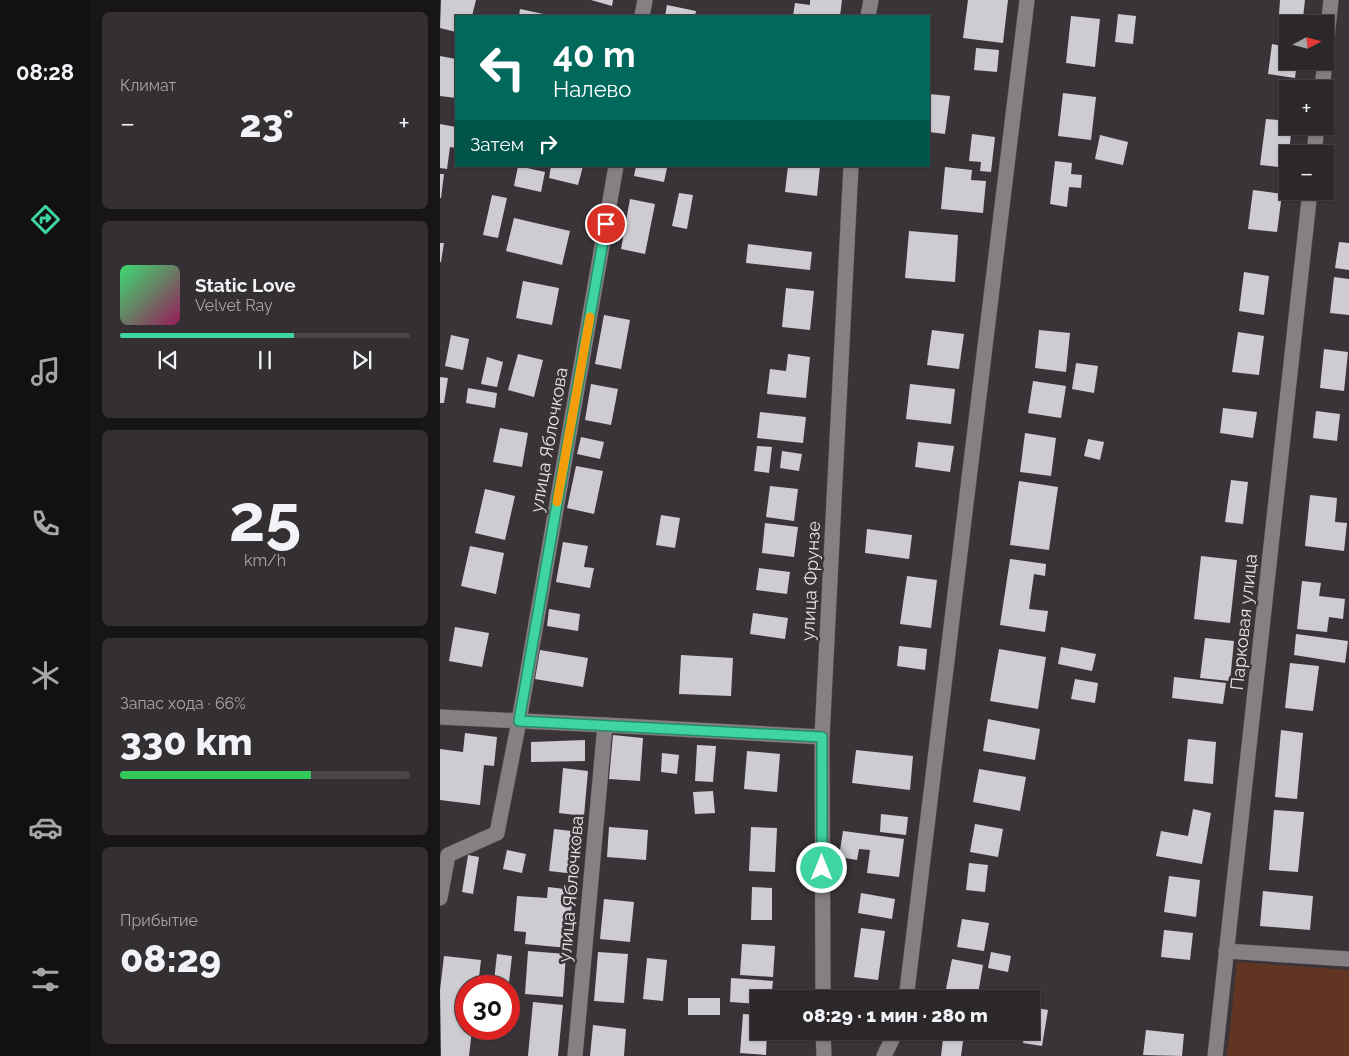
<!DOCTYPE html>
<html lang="ru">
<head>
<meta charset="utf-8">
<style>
  :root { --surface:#2c272a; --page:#342f32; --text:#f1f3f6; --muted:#a6a5a8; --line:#484447; --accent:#3ed4a3 }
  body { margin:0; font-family:Raleway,sans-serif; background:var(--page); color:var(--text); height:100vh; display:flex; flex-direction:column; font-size:19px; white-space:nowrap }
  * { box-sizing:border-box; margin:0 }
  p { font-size:16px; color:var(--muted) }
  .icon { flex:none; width:28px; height:28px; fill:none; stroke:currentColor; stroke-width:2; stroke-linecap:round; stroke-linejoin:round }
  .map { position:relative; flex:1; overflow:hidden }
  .panel { display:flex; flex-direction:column; gap:12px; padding:12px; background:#181517; width:350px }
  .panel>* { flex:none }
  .guide { position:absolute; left:15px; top:15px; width:475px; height:152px; border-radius:0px; box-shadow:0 1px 4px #0004,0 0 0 1px var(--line); background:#00695c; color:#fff; overflow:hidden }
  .needle { width:32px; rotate:83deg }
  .buttons { position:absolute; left:839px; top:15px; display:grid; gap:10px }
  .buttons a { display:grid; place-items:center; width:55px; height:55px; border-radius:0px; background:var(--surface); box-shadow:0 1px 4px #0004,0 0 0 1px var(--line); font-size:25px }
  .speed { position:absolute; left:15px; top:975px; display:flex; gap:10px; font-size:25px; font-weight:700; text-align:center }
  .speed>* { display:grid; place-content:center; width:65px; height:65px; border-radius:50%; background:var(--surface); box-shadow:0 1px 4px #0004,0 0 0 1px var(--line); line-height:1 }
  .speed .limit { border:8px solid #d22; background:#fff; color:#111 }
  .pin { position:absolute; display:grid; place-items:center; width:42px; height:42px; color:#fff; margin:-21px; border:2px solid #fff; border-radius:50%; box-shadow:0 1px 5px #0007 }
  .me { position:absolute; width:55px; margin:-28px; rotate:0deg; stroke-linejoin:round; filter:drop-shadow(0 0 4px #0008) }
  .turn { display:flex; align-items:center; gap:18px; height:105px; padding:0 15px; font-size:22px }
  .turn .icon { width:65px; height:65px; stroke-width:2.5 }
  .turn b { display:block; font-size:35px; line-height:42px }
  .then { display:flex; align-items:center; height:48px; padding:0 15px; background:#0003; gap:10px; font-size:19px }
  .big { font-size:38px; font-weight:800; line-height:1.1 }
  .panel .card { flex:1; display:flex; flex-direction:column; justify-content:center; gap:8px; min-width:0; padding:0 18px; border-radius:8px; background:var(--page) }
  .panel .dial { align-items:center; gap:0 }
  .dial b { font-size:65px; line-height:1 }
  .song { display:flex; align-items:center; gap:15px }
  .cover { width:60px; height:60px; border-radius:8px; background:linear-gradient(135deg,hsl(140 70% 55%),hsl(330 70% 35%)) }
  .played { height:5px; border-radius:2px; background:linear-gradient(90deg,var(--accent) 60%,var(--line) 60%) }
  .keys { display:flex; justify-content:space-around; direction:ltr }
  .heat { display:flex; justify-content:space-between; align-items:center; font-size:28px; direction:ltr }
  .charge { height:8px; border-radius:4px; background:linear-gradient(90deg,#34c759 66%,var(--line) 0) }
  .trip { position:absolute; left:310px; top:990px; width:290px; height:50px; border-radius:0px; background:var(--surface); box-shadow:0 1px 4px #0004,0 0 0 1px var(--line); font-weight:800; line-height:50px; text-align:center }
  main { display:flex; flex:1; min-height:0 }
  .menu { display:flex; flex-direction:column; width:90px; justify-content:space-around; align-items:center; background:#121011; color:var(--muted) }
  .menu .icon { width:35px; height:35px }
  .menu .on { color:var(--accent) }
  .menu b { font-size:22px; color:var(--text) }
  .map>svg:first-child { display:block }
  .green { fill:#613522 }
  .building { fill:#cecbd3 }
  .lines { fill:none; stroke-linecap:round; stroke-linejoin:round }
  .minor-casing { stroke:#555054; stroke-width:16 }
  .minor { stroke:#867f84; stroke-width:15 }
  .route-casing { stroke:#288a6a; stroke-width:12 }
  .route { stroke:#3ed4a3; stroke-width:9 }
  .slow { stroke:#f59e0b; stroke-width:9 }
  .labels { text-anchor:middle; stroke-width:5; stroke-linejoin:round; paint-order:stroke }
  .street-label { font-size:18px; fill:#e8e5e7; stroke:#3a3438 }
</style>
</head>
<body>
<main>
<nav class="menu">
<b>08:28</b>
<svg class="icon on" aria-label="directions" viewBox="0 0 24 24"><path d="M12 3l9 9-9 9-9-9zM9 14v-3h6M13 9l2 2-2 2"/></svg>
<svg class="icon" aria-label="music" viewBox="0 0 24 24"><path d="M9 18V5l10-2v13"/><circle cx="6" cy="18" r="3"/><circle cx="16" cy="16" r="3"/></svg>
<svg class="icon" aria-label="phone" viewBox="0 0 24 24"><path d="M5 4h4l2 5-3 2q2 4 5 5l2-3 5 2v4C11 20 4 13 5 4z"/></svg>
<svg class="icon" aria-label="climate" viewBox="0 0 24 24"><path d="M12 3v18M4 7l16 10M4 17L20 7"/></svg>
<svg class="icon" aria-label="car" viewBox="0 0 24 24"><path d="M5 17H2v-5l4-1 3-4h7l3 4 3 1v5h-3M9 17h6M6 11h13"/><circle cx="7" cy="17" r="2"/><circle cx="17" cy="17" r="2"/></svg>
<svg class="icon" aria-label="filters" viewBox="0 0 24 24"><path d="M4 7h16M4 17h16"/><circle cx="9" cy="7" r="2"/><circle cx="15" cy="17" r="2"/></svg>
</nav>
<section class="panel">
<div class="card"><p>Климат</p>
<div class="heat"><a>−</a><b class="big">23°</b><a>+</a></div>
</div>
<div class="card">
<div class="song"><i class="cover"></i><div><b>Static Love</b><p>Velvet Ray</p></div></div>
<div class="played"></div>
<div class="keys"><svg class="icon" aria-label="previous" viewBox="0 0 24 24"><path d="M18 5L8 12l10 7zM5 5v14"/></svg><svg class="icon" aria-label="pause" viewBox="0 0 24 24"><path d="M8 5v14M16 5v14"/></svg><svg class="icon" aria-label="next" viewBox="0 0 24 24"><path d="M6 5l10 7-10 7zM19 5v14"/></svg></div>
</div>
<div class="card dial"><b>25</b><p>km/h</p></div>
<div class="card"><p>Запас хода · 66%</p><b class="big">330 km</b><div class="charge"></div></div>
<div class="card"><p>Прибытие</p><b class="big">08:29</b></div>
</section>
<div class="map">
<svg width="909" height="1056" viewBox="0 0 909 1056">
  <rect width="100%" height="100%" fill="#3a3438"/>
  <path class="green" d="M797,962L909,970V1056H787Z"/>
  <g class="building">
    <path d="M1,0H36L32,16H16V32L0,28Z"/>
    <path d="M151,0H173L172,6Z"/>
    <path d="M370,0H402L400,16H353L355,3L370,5Z"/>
    <path d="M528,0H568L563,43L523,38Z"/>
    <path d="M840,0H865L863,18L839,15Z"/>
    <path d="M227,5L256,11L255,16H225Z"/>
    <path d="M80,9L108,15V16H79Z"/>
    <path d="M678,14L696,16L693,44L675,42Z"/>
    <path d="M631,16L660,19L655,67L626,63Z"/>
    <path d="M832,44L848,47V61H857L855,78L828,74Z"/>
    <path d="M536,48L559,50L557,72L534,70Z"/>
    <path d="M0,56L16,59V98L0,96Z"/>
    <path d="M623,93L656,97L651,140L618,136Z"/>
    <path d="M489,94L510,96L505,134L489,132Z"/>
    <path d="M826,119L848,121V126H852L847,168L820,165Z"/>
    <path d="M0,124L16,127V148L10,147L7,169L0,168Z"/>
    <path d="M532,134L555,137L551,172L540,171L541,162L529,161Z"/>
    <path d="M660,135L688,142L683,165L655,159Z"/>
    <path d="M615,161L632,163L631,174L642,175L641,188L629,187L627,207L610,204Z"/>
    <path d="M78,166L105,172L101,192L74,186Z"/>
    <path d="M111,166H143L138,185L109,178Z"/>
    <path d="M196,166L227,168L224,182L194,176Z"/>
    <path d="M348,166H380L377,196L345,192Z"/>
    <path d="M505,167L532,170L531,180L546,181L543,213L501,209Z"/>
    <path d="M0,174H4L1,198H0Z"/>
    <path d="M813,190L842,194L837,232L808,229Z"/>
    <path d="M239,193L253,195L247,229L232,226Z"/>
    <path d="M52,195L67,198L58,238L43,235Z"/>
    <path d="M190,199L215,204L205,254L181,249Z"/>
    <path d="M74,218L130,231L122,265L66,251Z"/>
    <path d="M469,231L518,235L515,282L465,278Z"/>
    <path d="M899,242L909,243V270L895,268Z"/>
    <path d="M0,243H4L1,262H0Z"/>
    <path d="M308,244L372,252L370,270L306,263Z"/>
    <path d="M804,272L829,276L824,315L799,311Z"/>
    <path d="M894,277L909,279V315L890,313Z"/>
    <path d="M83,281L119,288L112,325L76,318Z"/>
    <path d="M346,288L374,291L370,330L342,327Z"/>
    <path d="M164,315L190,320L181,369L155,364Z"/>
    <path d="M492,330L524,334L519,369L487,365Z"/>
    <path d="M599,330L630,333L626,372L595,368Z"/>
    <path d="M798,332L824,336L819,375L792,372Z"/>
    <path d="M11,335L29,339L23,370L5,366Z"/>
    <path d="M884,349L908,352L904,391L880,388Z"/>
    <path d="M78,354L103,360L94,397L68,390Z"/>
    <path d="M348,354L370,357L366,398L327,394L330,369L346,371Z"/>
    <path d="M47,357L63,362L57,387L41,384Z"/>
    <path d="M636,363L658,366L654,393L632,389Z"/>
    <path d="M0,377L8,378L4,403H0Z"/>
    <path d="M593,381L626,386L621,418L588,413Z"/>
    <path d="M151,384L178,389L171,425L145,420Z"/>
    <path d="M470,384L515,389L511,424L466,419Z"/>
    <path d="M28,388L57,393L55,408L26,403Z"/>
    <path d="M783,408L817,412L813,438L780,433Z"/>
    <path d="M876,411L900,414L897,441L873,438Z"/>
    <path d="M320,412L366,417L363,443L317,438Z"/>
    <path d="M60,428L88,433L82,467L53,462Z"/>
    <path d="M585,433L616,438L611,476L580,472Z"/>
    <path d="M141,437L164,442L160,459L137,454Z"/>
    <path d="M648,439L664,442L660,460L644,456Z"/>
    <path d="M478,442L514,446L510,472L475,467Z"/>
    <path d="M317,446L332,447L329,473L314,471Z"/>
    <path d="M342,451L362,454L359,471L340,468Z"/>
    <path d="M136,466L163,471L154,514L127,508Z"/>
    <path d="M791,480L808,482L803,524L785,522Z"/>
    <path d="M579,481L618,487L609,550L570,545Z"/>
    <path d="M330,486L358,489L354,521L326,517Z"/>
    <path d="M45,489L75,496L65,540L35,533Z"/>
    <path d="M870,495L897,498L895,522L907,523L904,551L865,546Z"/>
    <path d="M221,515L240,518L235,548L216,545Z"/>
    <path d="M325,523L358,527L354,557L322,553Z"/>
    <path d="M427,529L472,535L469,559L425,553Z"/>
    <path d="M123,542L148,546L144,567L154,568L150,588L116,582Z"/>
    <path d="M30,546L64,553L56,594L21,586Z"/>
    <path d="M761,556L797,560L790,623L754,619Z"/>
    <path d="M570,559L606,564L605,576L594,574L589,609L608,611L605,632L560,625Z"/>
    <path d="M319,568L350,572L347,594L316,590Z"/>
    <path d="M467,576L497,580L491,628L460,624Z"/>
    <path d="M862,581L881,583L879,596L905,599L903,619L889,617L887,632L857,629Z"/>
    <path d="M109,609L140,614L138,631L107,626Z"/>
    <path d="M313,613L348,618L345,639L310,634Z"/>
    <path d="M15,627L49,633L42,667L9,661Z"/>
    <path d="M856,634L908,641L905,663L854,655Z"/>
    <path d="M765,638L794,641L790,681L760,678Z"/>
    <path d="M459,646L487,649L485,670L457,666Z"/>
    <path d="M621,647L656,654L652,671L618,664Z"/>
    <path d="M559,649L606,657L598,709L550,701Z"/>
    <path d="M100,650L148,658L143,687L95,679Z"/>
    <path d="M241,655L293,658L291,696L239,694Z"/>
    <path d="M850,663L879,666L873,711L845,708Z"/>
    <path d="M734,677L786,683L783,704L732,698Z"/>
    <path d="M635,679L658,683L655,703L631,699Z"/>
    <path d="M548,719L600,729L595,760L543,751Z"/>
    <path d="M841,730L863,733L857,799L835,797Z"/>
    <path d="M25,733L57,737L54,766L44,765L40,805L0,800V749L23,752Z"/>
    <path d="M173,735L203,738L200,781L169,779Z"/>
    <path d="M748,739L776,742L773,784L744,781Z"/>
    <path d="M145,740V761L91,762V742Z"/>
    <path d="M257,745L276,746L273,782L255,781Z"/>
    <path d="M416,750L473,756L470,790L412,783Z"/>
    <path d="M307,751L340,754L337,792L304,789Z"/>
    <path d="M222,753L239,755L237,774L221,772Z"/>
    <path d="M123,768L148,771L144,816L119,813Z"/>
    <path d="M539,769L586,777L580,811L533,802Z"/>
    <path d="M273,791L275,813L255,814L253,792Z"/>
    <path d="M753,809L771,813L762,864L716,856L721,831L748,836Z"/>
    <path d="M834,810L864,812L858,872L829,870Z"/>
    <path d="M441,814L468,817L466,835L440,832Z"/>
    <path d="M535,824L563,829L558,857L530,852Z"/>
    <path d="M169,827L208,830L206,860L167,857Z"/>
    <path d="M311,827L337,828L335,872L309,871Z"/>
    <path d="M114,829L140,832L135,874L109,871Z"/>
    <path d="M403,831L464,839L459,877L427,873L430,850L419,849L417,860L399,857Z"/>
    <path d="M67,850L86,854L82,873L63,869Z"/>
    <path d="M28,855L39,857L33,894L22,892Z"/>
    <path d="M529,863L548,865L545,892L526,890Z"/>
    <path d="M729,876L760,880L756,917L724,912Z"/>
    <path d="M108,887L133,890L128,948L85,944L86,932L74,931L77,896L107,898Z"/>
    <path d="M312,887L332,888V920H311Z"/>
    <path d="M823,891L873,896L870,930L820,926Z"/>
    <path d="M421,893L455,899L452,919L418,913Z"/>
    <path d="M164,899L194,902L190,942L160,939Z"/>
    <path d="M522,919L549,923L544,951L517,947Z"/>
    <path d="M421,928L445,931L438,980L414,977Z"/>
    <path d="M724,930L753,933L750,960L721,957Z"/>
    <path d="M302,944L335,946L333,977L300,975Z"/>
    <path d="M88,951L126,954L123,997L85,994Z"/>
    <path d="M158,952L188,954L184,1003L154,1001Z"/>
    <path d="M551,952L571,956L568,972L548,968Z"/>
    <path d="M57,954L72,956L69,982L54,981Z"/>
    <path d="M4,956L41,960L38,986H26V1029H32L29,1056H1L0,990Z"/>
    <path d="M207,958L227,960L223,1001L203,999Z"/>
    <path d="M512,959L543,965L538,994L506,989Z"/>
    <path d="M291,978L333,981L331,999H319V1004L290,1002Z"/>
    <rect x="248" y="998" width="32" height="17"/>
    <path d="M93,1002L123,1005L118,1056H88Z"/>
    <path d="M591,1007L608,1010L602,1046L583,1043L585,1031H591Z"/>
    <path d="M303,1014L319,1015V1031H327L326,1055L300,1053Z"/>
    <path d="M153,1025L186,1029L184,1056H150Z"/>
    <path d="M706,1030L744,1034L742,1056L703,1055Z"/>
    <path d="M503,1039L523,1041L521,1056H501Z"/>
  </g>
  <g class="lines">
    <defs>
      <g id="minor">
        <path d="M202,16L205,0"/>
        <path d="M428,16L431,0"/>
        <path d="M885,58L891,0"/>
        <path d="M882,89L885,61"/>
        <path d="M874,154L877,126"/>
        <path d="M0,717L165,725L382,737"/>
        <path d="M0,898L8,855L57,833L79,721L176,166"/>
        <path d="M786,951L909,959"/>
        <path d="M383,999L382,737L411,166"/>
        <path d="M466,999L587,0"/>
        <path d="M383,1031L384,1056"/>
        <path d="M135,1056L165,725"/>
        <path d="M444,1056L456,1031"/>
        <path d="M775,1056L870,191"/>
      </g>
    </defs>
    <use href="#minor" class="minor-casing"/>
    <use href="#minor" class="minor"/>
  </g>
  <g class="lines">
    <defs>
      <path id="route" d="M166,224L79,721L382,737V868"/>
    </defs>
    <use href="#route" class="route-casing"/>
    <use href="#route" class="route"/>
    <path class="slow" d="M117,502L150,317"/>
  </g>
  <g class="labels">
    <g class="street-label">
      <text transform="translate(109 440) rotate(-80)" y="6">улица Яблочкова</text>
      <text transform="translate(371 581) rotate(-87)" y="6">улица Фрунзе</text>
      <text transform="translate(804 622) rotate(-84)" y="6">Парковая улица</text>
      <text transform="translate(131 889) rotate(-85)" y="6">улица Яблочкова</text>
    </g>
  </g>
</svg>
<div class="buttons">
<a><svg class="needle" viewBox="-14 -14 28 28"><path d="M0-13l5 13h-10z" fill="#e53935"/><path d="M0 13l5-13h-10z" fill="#a6a5a8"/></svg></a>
<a>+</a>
<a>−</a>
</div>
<div class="speed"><div class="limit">30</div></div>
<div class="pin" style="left:166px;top:224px;background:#d93025"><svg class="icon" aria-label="arrive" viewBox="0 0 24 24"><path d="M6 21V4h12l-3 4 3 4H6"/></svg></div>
<svg class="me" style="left:382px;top:868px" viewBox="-20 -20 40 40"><circle r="17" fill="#3ed4a3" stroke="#fff" stroke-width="3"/><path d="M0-11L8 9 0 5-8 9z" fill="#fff"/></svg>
<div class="trip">08:29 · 1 мин · 280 m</div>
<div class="guide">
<div class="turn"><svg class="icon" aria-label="left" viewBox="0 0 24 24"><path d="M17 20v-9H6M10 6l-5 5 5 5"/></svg><div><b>40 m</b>Налево</div></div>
<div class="then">Затем<svg class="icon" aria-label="right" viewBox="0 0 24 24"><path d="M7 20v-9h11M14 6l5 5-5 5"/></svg></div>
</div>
</div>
</main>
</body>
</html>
